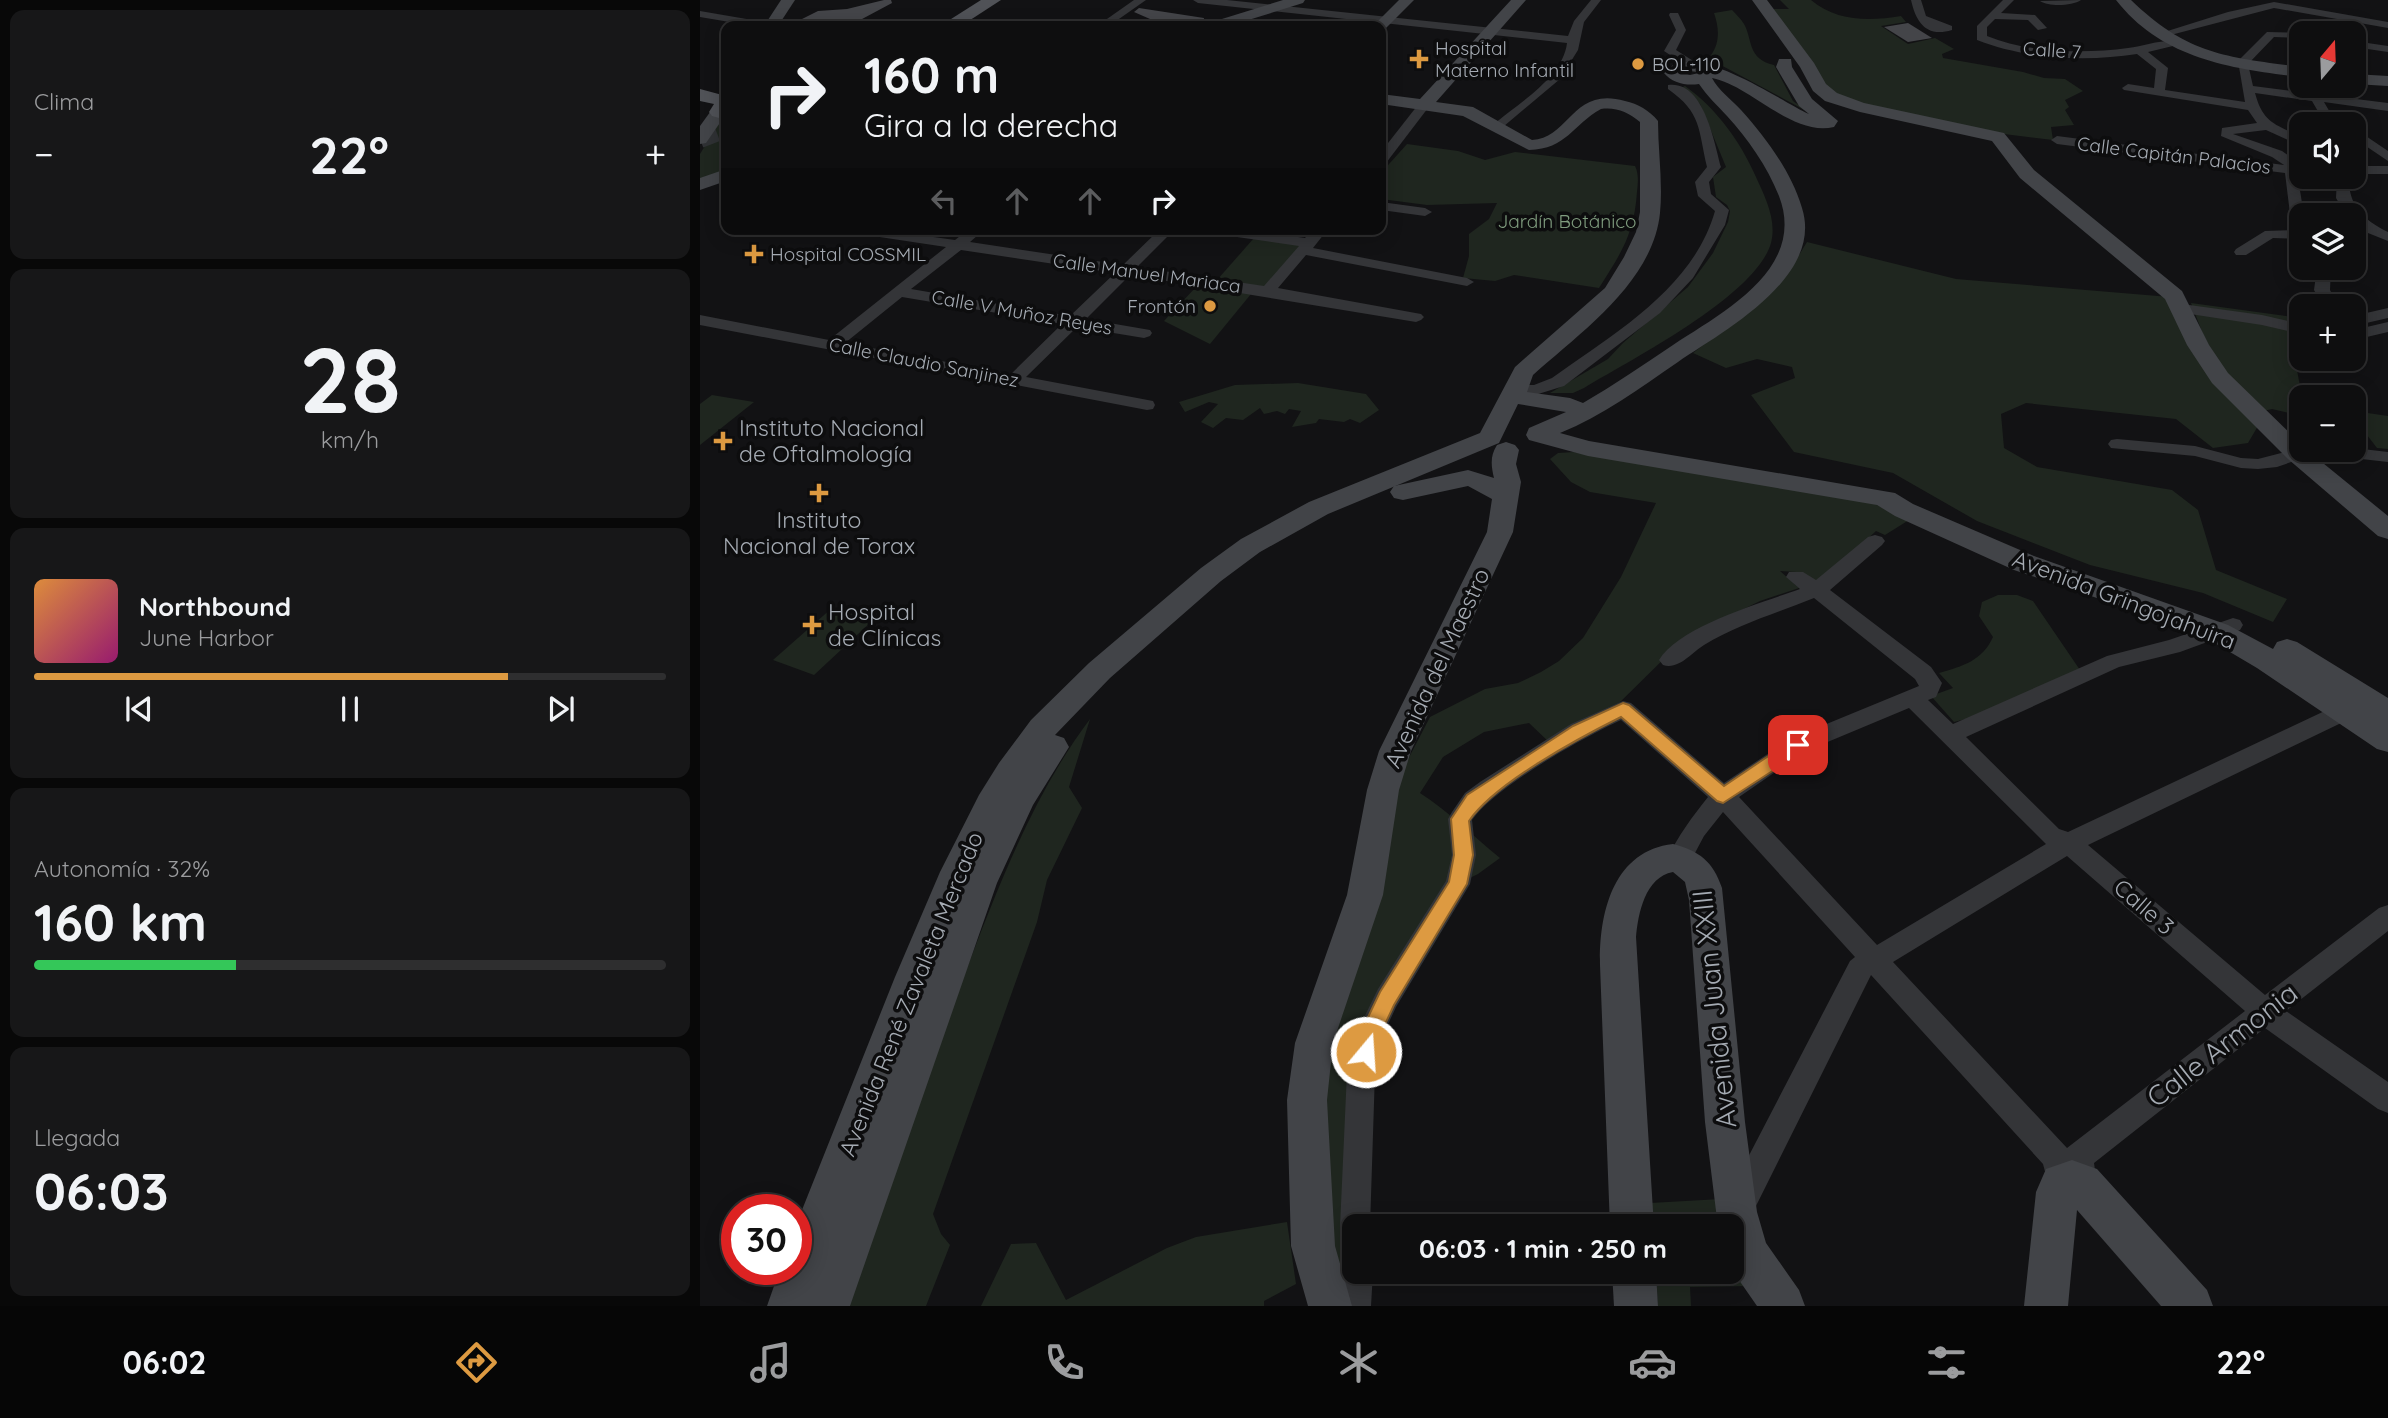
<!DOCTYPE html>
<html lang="es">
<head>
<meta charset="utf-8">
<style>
  :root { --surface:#0e0e0f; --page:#171718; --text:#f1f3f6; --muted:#9b9c9e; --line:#2e2e2f; --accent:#dd9a41 }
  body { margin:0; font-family:Quicksand,sans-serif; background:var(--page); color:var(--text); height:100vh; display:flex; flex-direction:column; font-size:26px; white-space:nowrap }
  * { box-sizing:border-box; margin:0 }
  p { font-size:23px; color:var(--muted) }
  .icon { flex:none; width:38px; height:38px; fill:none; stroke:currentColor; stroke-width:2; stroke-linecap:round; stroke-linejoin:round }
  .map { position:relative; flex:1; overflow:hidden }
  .panel { display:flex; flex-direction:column; gap:10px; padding:10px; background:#080808; width:700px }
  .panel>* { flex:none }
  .top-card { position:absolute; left:21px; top:21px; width:665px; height:214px; border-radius:14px; box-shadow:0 4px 18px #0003,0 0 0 2px var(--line); background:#0e0e0f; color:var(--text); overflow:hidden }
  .needle { width:46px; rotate:19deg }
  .controls { position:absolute; left:1589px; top:21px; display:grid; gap:14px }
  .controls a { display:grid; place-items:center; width:77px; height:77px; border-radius:14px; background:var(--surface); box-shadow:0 4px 18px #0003,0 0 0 2px var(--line); font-size:35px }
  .speed { position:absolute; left:21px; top:1194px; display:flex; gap:14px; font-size:35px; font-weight:700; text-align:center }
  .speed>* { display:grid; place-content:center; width:91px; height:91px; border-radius:50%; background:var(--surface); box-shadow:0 4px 18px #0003,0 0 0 2px var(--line); line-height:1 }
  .speed .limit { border:10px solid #d22; background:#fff; color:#111 }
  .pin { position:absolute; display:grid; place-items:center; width:60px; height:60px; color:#fff; margin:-30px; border-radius:14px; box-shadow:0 4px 10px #0006 }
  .me { position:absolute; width:77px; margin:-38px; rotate:18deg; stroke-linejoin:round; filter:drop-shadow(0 0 5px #0008) }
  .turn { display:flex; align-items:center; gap:24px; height:147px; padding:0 28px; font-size:32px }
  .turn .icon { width:91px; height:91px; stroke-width:2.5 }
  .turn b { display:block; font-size:49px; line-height:60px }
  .lanes { display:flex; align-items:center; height:66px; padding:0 28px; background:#0003; justify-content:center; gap:35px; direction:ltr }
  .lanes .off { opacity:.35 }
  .big { font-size:52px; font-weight:700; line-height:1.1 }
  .panel .widget { flex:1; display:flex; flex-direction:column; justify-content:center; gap:10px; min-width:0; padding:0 24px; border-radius:14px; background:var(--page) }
  .panel .dial { align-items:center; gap:0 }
  .dial b { font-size:91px; line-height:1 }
  .song { display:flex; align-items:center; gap:21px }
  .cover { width:84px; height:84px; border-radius:10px; background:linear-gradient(135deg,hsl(30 70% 55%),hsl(320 70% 35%)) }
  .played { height:7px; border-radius:4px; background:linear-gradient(90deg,var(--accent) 75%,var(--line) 75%) }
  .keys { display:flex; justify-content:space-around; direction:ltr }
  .heat { display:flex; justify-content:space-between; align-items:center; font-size:38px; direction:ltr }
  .charge { height:10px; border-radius:5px; background:linear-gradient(90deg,#34c759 32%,var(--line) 0) }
  .trip { position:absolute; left:642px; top:1214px; width:402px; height:70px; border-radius:14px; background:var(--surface); box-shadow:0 4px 18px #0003,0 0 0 2px var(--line); font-weight:700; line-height:70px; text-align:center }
  .tabs { display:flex; height:112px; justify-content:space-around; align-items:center; background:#060606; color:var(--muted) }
  .tabs .icon { width:49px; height:49px }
  .tabs .current { color:var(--accent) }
  .tabs b { font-size:32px; color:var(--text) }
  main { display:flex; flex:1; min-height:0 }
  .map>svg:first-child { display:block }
  .green { fill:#1f261f }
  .building { fill:#444549 }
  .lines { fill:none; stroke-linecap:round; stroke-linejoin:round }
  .primary-tunnel { stroke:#2f3134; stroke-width:18; stroke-dasharray:18 9; stroke-linecap:butt }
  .street { fill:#343538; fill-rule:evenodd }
  .secondary { fill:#424448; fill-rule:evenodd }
  .primary { fill:#505257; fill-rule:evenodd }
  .route { fill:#dd9a41; stroke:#90642a; stroke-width:2 }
  .poi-dot { fill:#dd9a41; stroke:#0d0d0e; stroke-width:2.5 }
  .labels { text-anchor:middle; stroke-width:7; stroke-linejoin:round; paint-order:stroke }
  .far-poi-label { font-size:19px; fill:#a5abb3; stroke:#0d0d0e; text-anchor:start }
  .far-street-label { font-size:19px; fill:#a5abb3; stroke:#0d0d0e }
  .far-park-label { font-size:19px; fill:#7f9c7e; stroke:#0d0d0e }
  .poi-label { font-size:23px; fill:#a5abb3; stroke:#0d0d0e; text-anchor:start }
  .street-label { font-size:23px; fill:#a5abb3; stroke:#0d0d0e }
  .near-street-label { font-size:28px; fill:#a5abb3; stroke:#0d0d0e }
</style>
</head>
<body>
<main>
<section class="panel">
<div class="widget"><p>Clima</p>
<div class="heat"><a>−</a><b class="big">22°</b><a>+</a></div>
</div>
<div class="widget dial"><b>28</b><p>km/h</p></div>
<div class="widget">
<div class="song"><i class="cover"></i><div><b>Northbound</b><p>June Harbor</p></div></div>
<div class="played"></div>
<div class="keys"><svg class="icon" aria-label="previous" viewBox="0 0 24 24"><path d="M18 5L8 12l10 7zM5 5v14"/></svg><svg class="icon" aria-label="pause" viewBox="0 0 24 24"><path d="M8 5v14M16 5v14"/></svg><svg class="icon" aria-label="next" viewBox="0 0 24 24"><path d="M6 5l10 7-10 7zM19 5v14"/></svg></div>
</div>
<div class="widget"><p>Autonomía · 32%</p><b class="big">160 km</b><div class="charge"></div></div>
<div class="widget"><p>Llegada</p><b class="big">06:03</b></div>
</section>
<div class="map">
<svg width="1688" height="1306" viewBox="0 0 1688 1306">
  <rect width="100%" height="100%" fill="#121214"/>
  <g class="green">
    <path d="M1080,0H1111C1137,22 1170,21 1201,16L1206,22L1181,26L1208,44L1235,38L1254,49L1242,54L1243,58L1323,72L1344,78L1365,79L1383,91L1365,100L1369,107L1365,110L1374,125L1351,127L1353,140L1304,134L1172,107L1129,92L1066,9H1089Z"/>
    <path d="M1032,10C1036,14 1041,19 1044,24C1053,40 1047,59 1074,65L1093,101L1110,113L1017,63L1007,60C1020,47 1020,30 1014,13Z"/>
    <path d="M985,86C1017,109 1040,141 1056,177C1065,197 1077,220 1071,243C1056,296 930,360 884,388L873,393H850L908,359L923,343L988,287L1013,253L1028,222L1030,211L1027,205L1016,197L1013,177L1026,167L1000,104L979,89Z"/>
    <path d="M26,119V171L0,179V154L19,123Z"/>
    <path d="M707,144L758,151L785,160L815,152L935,166C939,174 938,183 937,192C934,235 921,253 899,288L814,275L795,281L763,278L769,256V234L789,219L797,203L727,205L681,199V173Z"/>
    <path d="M554,238L602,245L567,287L517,280Z"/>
    <path d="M1107,242L1256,279L1470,297L1558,426L1548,443L1513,448L1476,419L1326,403L1301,414L1304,448L1337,467L1472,490L1498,510L1516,570L1587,599L1573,622L1503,593L1390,565L1277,521L1193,473L1094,452L1051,395L1095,378L1092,367L1057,359L1026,368L993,353L1072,291L1091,268Z"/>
    <path d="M497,286L551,294L510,344L464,321Z"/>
    <path d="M1491,303L1601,318V352L1597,370L1602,397L1601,416L1572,409L1563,411L1534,382L1509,350Z"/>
    <path d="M598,383L666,394L679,410L660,423L650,419L644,422L619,419L616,423L592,427L601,411L589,409L585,414L577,411L564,414L560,408L543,420L526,418L513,428L501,422L518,404L509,402L485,412L479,402L535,385Z"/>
    <path d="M12,395L54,402L0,445V404Z"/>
    <path d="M1654,411L1688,416V449L1677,448L1664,431L1654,428Z"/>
    <path d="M874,452L1164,499L1209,520L1185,535L1176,531L1143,562L1115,583L1096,572L1080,571L1099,588L1060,601L1003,629L977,646L913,709L850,743L829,723L784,732L743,757L720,793C749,812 773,836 800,858L778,874L751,887L675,1002L644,1159L643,1294L629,1230L620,1136L628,1059L703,769L730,717L785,689L818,683L841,672L859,661L883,638L921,577L956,503L890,492L871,482L850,459L858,453Z"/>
    <path d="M1298,595H1317L1333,601L1380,670L1282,715L1254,722L1231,696L1253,688L1239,673C1263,666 1282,661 1293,637L1279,616L1282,602Z"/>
    <path d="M132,608L172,621L114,675L73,660Z"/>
    <path d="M390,719L369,787L382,808L347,880L337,922L233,1214L241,1234L250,1245L226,1306H145C184,1195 222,1085 264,976C298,887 333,795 390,719Z"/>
    <path d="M1021,1199L1026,1227H952L950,1203Z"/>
    <path d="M587,1222L596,1284L564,1301V1306H281L311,1244L336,1243L366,1300L467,1248L496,1237Z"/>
    <path d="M1033,1252L1052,1286L990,1287L991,1306H958L956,1272H1032Z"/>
  </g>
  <g class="building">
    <path d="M184,0H191L192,3L149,26L96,22L118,11L147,9Z"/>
    <path d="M439,8L504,18L503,26H466L434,12Z"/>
    <path d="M1208,23L1232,38L1208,42L1184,27Z"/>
  </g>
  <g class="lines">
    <path class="primary-tunnel" d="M0,139L26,129"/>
    <g class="street">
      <path d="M434,0H446L409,26H397Z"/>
      <path d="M493,0H527L868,36L874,21L891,0H901L884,22L878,50L860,79L797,132L791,128L793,125C817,104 863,78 867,43L498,3Z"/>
      <path d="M1211,0H1221L1226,16L1252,26V30C1226,38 1216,22 1211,0Z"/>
      <path d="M1303,0H1314L1301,13L1335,15L1347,28L1338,30L1328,20L1295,19L1287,27V36C1328,53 1384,54 1428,48C1444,46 1462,39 1477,41V45L1448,52L1468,68L1465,90L1545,102L1538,61L1567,32L1605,33H1601V38L1574,37L1548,64L1553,86L1688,103V111L1624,102L1631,114L1645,124C1626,125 1621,117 1612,101L1555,93C1563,123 1575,124 1601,137V146L1566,130L1533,134L1582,151L1595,160L1604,215H1601V239L1573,238L1546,255H1536L1534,252L1536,249L1565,231L1592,230L1585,173L1357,144L1351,140L1357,136L1584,165L1572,157L1521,136L1522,128L1557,123L1548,110L1424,90L1422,88L1428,84L1454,88L1456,69L1437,54C1386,62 1325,59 1277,40V26Z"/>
      <path d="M1381,0C1372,6 1349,7 1340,1Z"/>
      <path d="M1574,2L1688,22V28L1574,8L1463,37L1458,34L1528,12Z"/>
      <path d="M0,11L70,23L75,26H53L0,17Z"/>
      <path d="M970,13H978L986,30L976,50L998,64V68H990L964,51L976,30L969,15Z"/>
      <path d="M1654,41L1688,46V52L1654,47Z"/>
      <path d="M968,85C1004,80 1014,142 1021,167L1009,182L1011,194L1029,210L1025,225L993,278L960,313L864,386L835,395L810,393L808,389L810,385H834L852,378C913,334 993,289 1015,211L998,196L995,182L1007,167C998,129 1002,113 968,89Z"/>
      <path d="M725,100L731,104L686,163L681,164V152L721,101Z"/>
      <path d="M1654,128L1688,151V161L1654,138Z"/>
      <rect x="1654" y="166" width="34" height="8"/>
      <path d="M1637,177H1649C1648,205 1663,220 1688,232V241L1663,231L1654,222V215L1645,213L1636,198Z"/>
      <path d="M681,202L725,208L732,212L725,216L681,210Z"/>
      <path d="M176,229L255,240L269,229H285L270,242L423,265L460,229H475L437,267L564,286L599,246L509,233L502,229H541L605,238L613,229H628L613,248L767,278L774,282L767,286L606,255L578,288L721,314L724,317L721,320L716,322L430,275L386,319L450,330L452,333L450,336L444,338L377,327L326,377L453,401L455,405L453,409L447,410L0,325V315L129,340L246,247L173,236L171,233ZM261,250L415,273L370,316L211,289ZM202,297L362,324L311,374L145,343Z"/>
      <path d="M1617,268H1631L1630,290L1638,306H1623L1614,290Z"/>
      <path d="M1482,304L1562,315L1601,324V334L1562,325L1477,312L1474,309L1477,306Z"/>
      <path d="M1688,308V318L1662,324L1654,322V312L1662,314Z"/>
      <path d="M1688,322V332L1654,340V330Z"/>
      <path d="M1417,439L1495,446L1541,458L1558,459L1601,448H1654L1688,452V462L1635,456L1600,459L1577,467L1558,469L1541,468L1495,456L1411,448L1408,444L1411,440Z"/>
      <path d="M1175,535L1182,537L1185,541L1182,545L1130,590L1231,667L1242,683L1236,697L1228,700L1253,724L1407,656L1469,640L1533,618L1540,620L1543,625L1540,630L1480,652L1419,667L1266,737L1359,829L1368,832L1648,700L1656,698L1664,700L1667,706L1664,712L1388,845L1565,995L1679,908L1688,905V931L1586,1011L1688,1082V1113L1678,1109L1565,1028L1394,1163L1397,1184L1392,1194L1382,1199L1372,1194L1361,1199L1351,1194L1343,1164L1171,975L1052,1214L1041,1218L1030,1214L1026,1203L1030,1192L1150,961L1155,957L1023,812L1004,836L988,866L979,869L970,866L967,859C978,836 992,817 1008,797L921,720C882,738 795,787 772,820L776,855L770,884L696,1007L684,1033L675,1072L670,1227H654V1242L644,1238L640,1227L647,1072L657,1032L678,989L746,881L752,855L748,819L752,812L765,793L780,782L871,724L923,701L931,703L1024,783L1090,739L1219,686L1215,679L1114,598C1077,613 1038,624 1004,645C991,653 979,670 963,665L959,660C979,626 1064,602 1100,589L1086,577L1089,572H1103L1116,580L1168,537ZM1209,708L1346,844L1177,945L1039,797L1106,751ZM1367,856L1545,1011L1367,1148L1193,962Z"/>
      <path d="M654,1257V1272H673L671,1306H639L641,1272L646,1261Z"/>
    </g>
    <g class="secondary">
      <path d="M81,0H95L78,26H64Z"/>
      <path d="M583,0H605L603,3L529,26H506L509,23Z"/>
      <path d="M699,0H714L685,29L681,30V26H673Z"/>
      <path d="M811,0H826L736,102L773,107L832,140C870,138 872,86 925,101C938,104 949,110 958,121C958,151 963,183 960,213C953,282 881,332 833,375L827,392L870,398L883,403C914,385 943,365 973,345C1023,312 1107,269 1079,196C1067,166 1048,139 1027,116C1017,105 1007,96 999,84C986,86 972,83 964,73C991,37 1078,100 1109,114L1099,106L1076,67L1079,59H1091L1092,67L1112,99L1138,121L1134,127C1092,137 1050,85 1012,78C1019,91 1031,99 1041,110C1066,138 1091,171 1102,208C1124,277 1024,331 978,362C940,388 902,416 860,433L889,441L1195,493L1213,504L1334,556L1528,625L1573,649L1577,642L1587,639L1597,642L1688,698V752L1677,749L1557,668L1508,639L1444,614L1314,570L1195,516L1177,505L888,456L829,440L826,435L829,428L866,412L818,404L799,443L628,514L560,552L521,581L410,678L355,735L364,738L369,747L333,805L297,883L150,1306H67L80,1269H96V1225L195,977L240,872L279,795L299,763L331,720L389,663L501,568L541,539L609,502L780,433L815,367L905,288L924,257L936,232L940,212V122C928,112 916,107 901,109C872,125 867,149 829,150L763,116L681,104V94L720,99ZM990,71L998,72L999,73L990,75L982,72Z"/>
      <path d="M1052,0H1067L1114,63L1126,84L1137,93L1164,103L1304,133L1334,170L1482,291L1509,345L1528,373L1601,444V450H1607L1688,516V539L1678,536L1588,459L1512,383L1487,345L1465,299L1320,178L1292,141L1160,112L1125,101L1113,91L1100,67Z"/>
      <path d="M1416,0H1431C1488,55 1526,57 1601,67V77C1532,69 1462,59 1416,0Z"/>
      <path d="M1654,74L1688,76V86L1654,84Z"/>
      <path d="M19,107L25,108L26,114L6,143L0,144V126L13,108Z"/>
      <path d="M26,169V181L0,190V178Z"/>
      <path d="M806,442L815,445L819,450L816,464L821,482L813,532L711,751L699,790L683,895L633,1043L627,1100L635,1246L652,1306H608L591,1246L587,1100L595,1043L647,895L667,790L679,751L787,532L792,499L768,486L703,500L694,498L690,492L694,486L768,470L794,478C791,465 790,456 797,445Z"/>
      <path d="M973,844C999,851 1013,861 1022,888L1045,1122L1057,1212L1066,1243L1099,1290L1105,1306H1057L1032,1270V1227H1018L1005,1122L989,900L985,882L973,872C945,877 938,914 936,937L954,1227H910L900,965C899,913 913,851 973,844Z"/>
      <path d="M1372,1160L1397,1169L1507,1290L1513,1306H1461L1377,1210L1368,1306H1324L1336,1192L1346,1169Z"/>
      <path d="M912,1272H956L958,1306H914Z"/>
    </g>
    <g class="primary">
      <path d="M281,0H301L261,26H240Z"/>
      <path d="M0,89L26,96V120L12,116L9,112L14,104L0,101Z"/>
    </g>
  </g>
  <path class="route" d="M923,703L929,705L1024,786L1092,740H1105L1107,745L1105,750L1023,803L1017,801L921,717C879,738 795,783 769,821L773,855L767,884L694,1005L681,1033L674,1059L666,1062L659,1059L656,1052L661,1032L680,992L749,882L754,855L751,819L767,795L873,726Z"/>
  <g class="poi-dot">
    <path d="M715.5 48.5h7v7h7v7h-7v7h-7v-7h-7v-7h7z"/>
    <circle cx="938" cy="64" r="7"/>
    <path d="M50.5 243.5h7v7h7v7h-7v7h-7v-7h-7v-7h7z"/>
    <circle cx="510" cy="306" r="7"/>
    <path d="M19.5 430.5h7v7h7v7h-7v7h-7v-7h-7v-7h7z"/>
    <path d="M115.5 482.5h7v7h7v7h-7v7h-7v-7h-7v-7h7z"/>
    <path d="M108.5 614.5h7v7h7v7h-7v7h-7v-7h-7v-7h7z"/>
  </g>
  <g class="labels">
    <g class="far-poi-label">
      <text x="735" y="55">Hospital<tspan x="735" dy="22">Materno Infantil</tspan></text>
      <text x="952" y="71">BOL-110</text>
      <text x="70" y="261">Hospital COSSMIL</text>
      <text x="496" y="313" text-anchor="end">Frontón</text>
    </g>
    <g class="far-street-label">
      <text transform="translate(1352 50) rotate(4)" y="7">Calle 7</text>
      <text transform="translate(1474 155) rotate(7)" y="7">Calle Capitán Palacios</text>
      <text transform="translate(447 273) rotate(8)" y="7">Calle Manuel Mariaca</text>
      <text transform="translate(322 312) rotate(10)" y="7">Calle V Muñoz Reyes</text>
      <text transform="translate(224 362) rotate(11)" y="7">Calle Claudio Sanjinez</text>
    </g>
    <g class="far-park-label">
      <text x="867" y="228">Jardín Botánico</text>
    </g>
    <g class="poi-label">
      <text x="39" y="436">Instituto Nacional<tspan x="39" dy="26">de Oftalmología</tspan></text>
      <text x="119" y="528" text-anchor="middle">Instituto<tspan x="119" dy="26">Nacional de Torax</tspan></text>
      <text x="128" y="620">Hospital<tspan x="128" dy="26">de Clínicas</tspan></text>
    </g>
    <g class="street-label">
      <text transform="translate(1424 600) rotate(21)" y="8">Avenida Gringojahuira</text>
      <text transform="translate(737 668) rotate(-65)" y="8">Avenida del Maestro</text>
      <text transform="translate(1444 907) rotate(41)" y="8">Calle 3</text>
      <text transform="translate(211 994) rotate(-68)" y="8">Avenida René Zavaleta Mercado</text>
    </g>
    <g class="near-street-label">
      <text transform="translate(1014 1009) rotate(-96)" y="10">Avenida Juan XXIII</text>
      <text transform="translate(1522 1045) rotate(-38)" y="10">Calle Armonia</text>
    </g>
  </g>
</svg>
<div class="controls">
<a><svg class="needle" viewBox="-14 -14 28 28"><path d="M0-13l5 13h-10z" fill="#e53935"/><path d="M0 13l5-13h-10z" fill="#9b9c9e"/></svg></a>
<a><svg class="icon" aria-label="sound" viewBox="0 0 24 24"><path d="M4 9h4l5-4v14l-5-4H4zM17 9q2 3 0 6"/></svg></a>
<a><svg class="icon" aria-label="layers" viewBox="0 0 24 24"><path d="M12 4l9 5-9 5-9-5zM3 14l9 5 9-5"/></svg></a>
<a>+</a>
<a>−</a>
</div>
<div class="speed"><div class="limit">30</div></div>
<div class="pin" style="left:1098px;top:745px;background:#d93025"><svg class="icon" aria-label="arrive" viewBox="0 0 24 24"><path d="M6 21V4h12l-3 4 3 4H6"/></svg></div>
<svg class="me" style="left:666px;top:1052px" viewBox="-20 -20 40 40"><circle r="17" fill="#dd9a41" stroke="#fff" stroke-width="3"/><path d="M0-11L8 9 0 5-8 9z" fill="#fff"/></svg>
<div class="trip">06:03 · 1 min · 250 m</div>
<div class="top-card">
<div class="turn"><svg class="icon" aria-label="right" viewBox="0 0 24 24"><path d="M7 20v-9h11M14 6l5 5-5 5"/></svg><div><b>160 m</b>Gira a la derecha</div></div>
<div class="lanes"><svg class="icon off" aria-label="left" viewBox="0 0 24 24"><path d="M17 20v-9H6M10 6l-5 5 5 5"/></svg><svg class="icon off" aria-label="ahead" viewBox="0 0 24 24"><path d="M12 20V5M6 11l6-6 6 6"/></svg><svg class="icon off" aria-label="ahead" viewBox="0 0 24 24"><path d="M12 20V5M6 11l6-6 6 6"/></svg><svg class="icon" aria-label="right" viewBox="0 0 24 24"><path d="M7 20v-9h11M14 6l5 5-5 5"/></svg></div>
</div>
</div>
</main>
<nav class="tabs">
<b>06:02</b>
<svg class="icon current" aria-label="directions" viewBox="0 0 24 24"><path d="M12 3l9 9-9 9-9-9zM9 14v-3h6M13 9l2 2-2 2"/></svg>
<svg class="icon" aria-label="music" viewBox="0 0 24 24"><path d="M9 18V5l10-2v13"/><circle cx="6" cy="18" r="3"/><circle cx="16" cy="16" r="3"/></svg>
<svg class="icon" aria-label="phone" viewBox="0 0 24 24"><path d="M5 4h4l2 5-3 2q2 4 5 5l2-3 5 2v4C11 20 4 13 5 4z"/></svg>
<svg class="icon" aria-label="climate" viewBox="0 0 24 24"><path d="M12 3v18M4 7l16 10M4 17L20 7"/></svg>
<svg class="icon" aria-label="car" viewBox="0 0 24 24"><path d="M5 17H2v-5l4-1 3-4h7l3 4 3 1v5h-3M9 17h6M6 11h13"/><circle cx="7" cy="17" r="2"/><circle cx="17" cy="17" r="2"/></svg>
<svg class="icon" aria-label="filters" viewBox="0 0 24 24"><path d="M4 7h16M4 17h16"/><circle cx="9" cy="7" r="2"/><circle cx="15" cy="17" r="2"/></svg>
<b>22°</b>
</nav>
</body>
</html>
